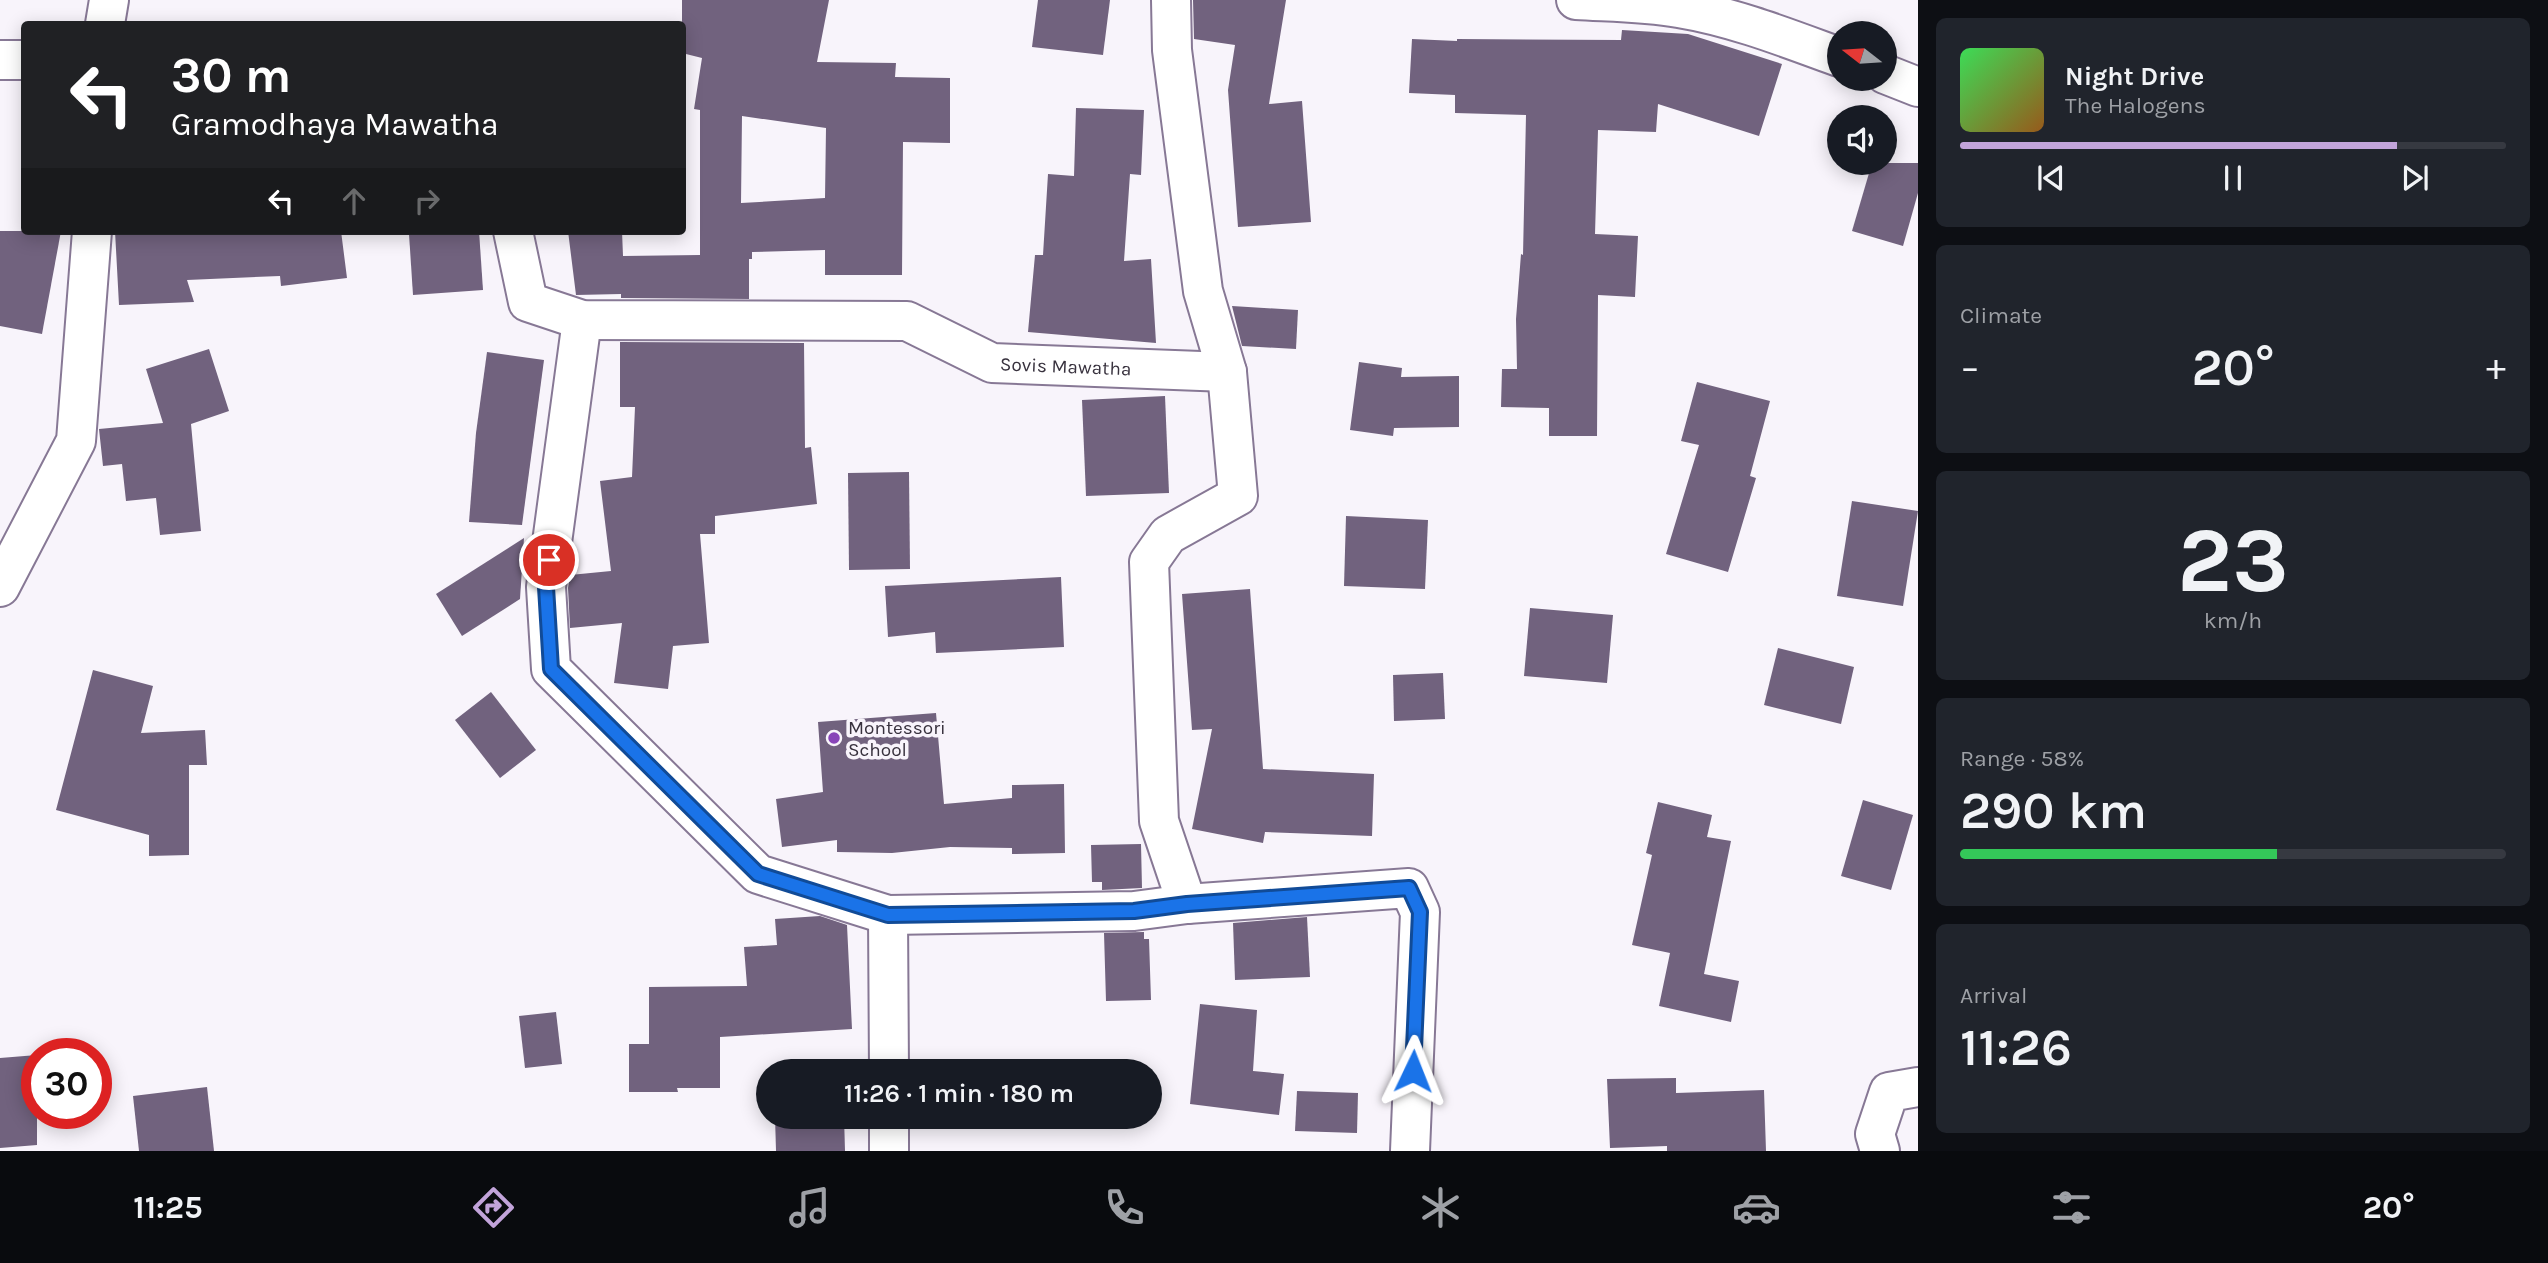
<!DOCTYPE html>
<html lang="en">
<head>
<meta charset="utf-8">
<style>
  :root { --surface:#171b24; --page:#20242c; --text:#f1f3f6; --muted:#9ea1a6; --line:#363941; --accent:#c2a4da }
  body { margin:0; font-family:Karla,sans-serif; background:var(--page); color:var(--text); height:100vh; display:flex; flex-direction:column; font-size:26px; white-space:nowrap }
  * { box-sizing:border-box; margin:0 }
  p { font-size:23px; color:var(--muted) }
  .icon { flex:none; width:38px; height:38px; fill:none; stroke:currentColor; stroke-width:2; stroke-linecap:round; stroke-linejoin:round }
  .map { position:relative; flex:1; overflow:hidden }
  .sheet { display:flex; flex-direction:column; gap:18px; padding:18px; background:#0d0f14; width:630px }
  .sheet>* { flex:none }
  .top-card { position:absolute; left:21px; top:21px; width:665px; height:214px; border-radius:7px; box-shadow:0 4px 18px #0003; background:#202124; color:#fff; overflow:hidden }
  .needle { width:46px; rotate:287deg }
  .buttons { position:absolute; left:1827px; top:21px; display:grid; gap:14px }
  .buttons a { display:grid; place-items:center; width:70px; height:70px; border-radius:50%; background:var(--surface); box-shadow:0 4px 18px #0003; font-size:35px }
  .speed { position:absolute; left:21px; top:1038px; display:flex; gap:14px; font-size:35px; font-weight:700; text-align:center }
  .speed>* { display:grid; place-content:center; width:91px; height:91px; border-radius:50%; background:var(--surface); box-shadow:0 4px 18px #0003; line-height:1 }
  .speed .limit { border:10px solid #d22; background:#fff; color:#111 }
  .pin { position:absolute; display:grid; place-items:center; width:60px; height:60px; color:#fff; margin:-30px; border:4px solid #fff; border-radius:50%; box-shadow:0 2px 7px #0007 }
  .me { position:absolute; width:77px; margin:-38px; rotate:2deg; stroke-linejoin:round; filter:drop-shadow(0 0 5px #0008) }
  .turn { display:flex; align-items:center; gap:24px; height:147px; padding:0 35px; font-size:32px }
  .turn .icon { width:91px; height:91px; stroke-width:2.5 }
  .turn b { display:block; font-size:49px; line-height:60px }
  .lanes { display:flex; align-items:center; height:66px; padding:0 35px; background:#0003; justify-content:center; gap:35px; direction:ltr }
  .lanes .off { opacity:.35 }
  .big { font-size:52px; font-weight:600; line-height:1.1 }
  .sheet .card { flex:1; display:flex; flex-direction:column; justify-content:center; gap:10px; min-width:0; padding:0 24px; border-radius:10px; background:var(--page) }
  .sheet .dial { align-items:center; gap:0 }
  .dial b { font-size:91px; line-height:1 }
  .song { display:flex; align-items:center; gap:21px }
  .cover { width:84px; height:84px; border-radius:10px; background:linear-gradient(135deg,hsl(130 70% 55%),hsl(30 70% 35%)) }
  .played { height:7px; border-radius:4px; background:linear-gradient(90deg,var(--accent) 80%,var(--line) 80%) }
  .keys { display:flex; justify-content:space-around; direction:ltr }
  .heat { display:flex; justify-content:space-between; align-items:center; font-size:38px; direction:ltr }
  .charge { height:10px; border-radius:5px; background:linear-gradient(90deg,#34c759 58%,var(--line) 0) }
  .trip { position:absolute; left:756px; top:1059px; width:406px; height:70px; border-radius:35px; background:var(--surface); box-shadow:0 4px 18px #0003; font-weight:600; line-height:70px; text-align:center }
  .menu { display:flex; height:112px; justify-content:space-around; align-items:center; background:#090b0e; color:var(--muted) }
  .menu .icon { width:49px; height:49px }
  .menu .active { color:var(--accent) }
  .menu b { font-size:32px; color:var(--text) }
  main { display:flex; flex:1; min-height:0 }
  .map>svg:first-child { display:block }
  .building { fill:#71627e; fill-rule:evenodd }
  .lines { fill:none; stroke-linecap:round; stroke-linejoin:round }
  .minor-casing { stroke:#877895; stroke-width:42 }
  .minor { stroke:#fff; stroke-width:38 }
  .route-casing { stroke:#114b97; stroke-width:18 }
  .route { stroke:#1a73e8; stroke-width:12 }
  .poi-dot { fill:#8844b8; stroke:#f8f4fb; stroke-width:2.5 }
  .labels { text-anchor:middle; stroke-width:7; stroke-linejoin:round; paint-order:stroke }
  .street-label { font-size:19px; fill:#38323e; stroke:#f8f4fb }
  .poi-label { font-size:19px; fill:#38323e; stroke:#f8f4fb; text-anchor:start }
</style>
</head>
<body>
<main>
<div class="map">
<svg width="1918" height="1151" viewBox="0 0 1918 1151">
  <rect width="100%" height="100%" fill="#f8f4fb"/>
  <g class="building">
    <path d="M682,0H829L817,62L896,63L895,77L950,78V143L903,142L902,275H825V250L752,252V259H749V299L621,298V294L576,295L568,231H622L623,256L700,255V110L694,109L702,58L682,53ZM742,116L826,128L825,198L741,203Z"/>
    <path d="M1038,0H1110L1103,55L1032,47Z"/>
    <path d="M1193,0H1286L1269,104L1302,101L1311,222L1238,227L1228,90L1235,45L1194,39Z"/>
    <path d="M1622,30L1688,34L1782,64L1759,136L1658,104L1656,132L1598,130L1595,234L1638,236L1635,297L1598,295L1597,436H1549V408L1501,407L1502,369H1517L1516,319L1521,254L1523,255L1526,115L1455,113V95L1409,93L1412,39L1457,41V39L1621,40Z"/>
    <path d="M1076,108L1144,110L1141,175L1130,174L1124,261L1151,259L1156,343L1028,332L1035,255H1043L1048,174L1074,176Z"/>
    <path d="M1872,163H1918V193L1903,246L1852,231Z"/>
    <path d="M0,231H61L42,334L0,326Z"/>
    <path d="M115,231H341L347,278L281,286L280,276L187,280L194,302L119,305Z"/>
    <path d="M457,231H479L483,290L413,295L409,234Z"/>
    <path d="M1232,306L1298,310L1296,349L1242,346Z"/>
    <path d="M620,342L804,343L805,448L811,447L817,504L715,516V534H700L709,643L673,646L668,689L614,683L622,623L570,628L568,588L570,575L611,571L600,481L632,477L635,407H620Z"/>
    <path d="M209,349L229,411L191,424L201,531L160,535L156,498L126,501L122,464L103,466L99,429L163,423L146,369Z"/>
    <path d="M487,352L544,360L522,525L469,522L476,433Z"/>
    <path d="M1359,362L1402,368L1401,377L1459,376V427L1394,428L1393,436L1350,430Z"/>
    <path d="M1697,382L1770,401L1750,476L1756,478L1728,572L1666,554L1699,445L1681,441Z"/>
    <path d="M1165,396L1169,493L1086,496L1082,400Z"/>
    <path d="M909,472L910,569L849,570L848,473Z"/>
    <path d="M1852,501L1918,511L1903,606L1837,596Z"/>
    <path d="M1346,516L1428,520L1425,589L1344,586Z"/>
    <path d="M524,538L520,599L462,636L436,594Z"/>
    <path d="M1061,577L1064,647L936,653L935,632L888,637L885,586Z"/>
    <path d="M1250,589L1263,769L1374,774L1372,836L1265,832L1263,843L1192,829L1212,729L1192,730L1182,594Z"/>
    <path d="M1530,608L1613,615L1607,683L1524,676Z"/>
    <path d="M1778,648L1854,667L1841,724L1764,705Z"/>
    <path d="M93,670L153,686L141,733L205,730L207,765H189V855L149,856V835L56,810Z"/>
    <path d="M1443,673L1445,719L1394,721L1393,675Z"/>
    <path d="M491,692L536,750L500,778L455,720Z"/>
    <path d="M936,713L944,804L1012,798V785L1064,784L1065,853L1012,854V848L950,847L892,853L837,852V840L782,847L776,799L823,792L818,722Z"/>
    <path d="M1863,800L1913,815L1891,890L1841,876Z"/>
    <path d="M1658,802L1712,815L1707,837L1731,841L1704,974L1739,981L1731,1022L1659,1006L1670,953L1632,945L1652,855L1646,853Z"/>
    <path d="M1141,844L1142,888L1102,890V882H1092L1091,845Z"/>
    <path d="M820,916L847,925L852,1029L720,1037V1088H677L678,1092H629V1044H649V987L747,986L744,947L777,945L775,919Z"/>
    <path d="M1307,917L1310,977L1235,980L1233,923Z"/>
    <path d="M1144,932V939H1149L1151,1000L1106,1001L1104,933Z"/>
    <path d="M1200,1004L1257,1010L1253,1071L1284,1074L1279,1115L1190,1104Z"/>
    <path d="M556,1012L562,1064L525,1068L519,1016Z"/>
    <path d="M37,1055V1145L0,1148V1058Z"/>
    <path d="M1676,1078V1093L1764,1090L1766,1151H1667V1146L1610,1148L1607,1079Z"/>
    <path d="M207,1087L214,1151H139L133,1096Z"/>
    <path d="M1297,1091L1358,1093L1357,1133L1295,1131Z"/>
    <path d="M775,1116H844L845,1151H776Z"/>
  </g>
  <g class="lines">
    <defs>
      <g id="minor">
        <path d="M1576,0C1610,2 1645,2 1679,8C1734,17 1787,38 1839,57"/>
        <path d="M105,24L109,0"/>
        <path d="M0,60H24"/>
        <path d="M1885,74L1918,87"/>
        <path id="s1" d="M513,231L528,302L582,320L907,321L992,363L1227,372L1203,291L1172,50L1171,0"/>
        <path d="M582,320L546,587L551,669L758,874L888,915L1134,911L1187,904L1409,888L1420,912L1410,1151"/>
        <path d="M0,587L76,441L92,231"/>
        <path d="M1187,904L1159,821L1149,562L1168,535L1238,496L1227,372"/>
        <path d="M888,915L889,1071"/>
        <path d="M889,1151V1116"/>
        <path d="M1880,1151L1875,1134L1889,1092L1918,1087"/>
      </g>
    </defs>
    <use href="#minor" class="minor-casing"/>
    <use href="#minor" class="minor"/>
  </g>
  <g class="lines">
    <defs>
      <path id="route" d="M549,560L546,587L551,669L758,874L888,915L1134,911L1187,904L1409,888L1420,912L1413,1071"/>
    </defs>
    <use href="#route" class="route-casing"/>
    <use href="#route" class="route"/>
  </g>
  <circle class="poi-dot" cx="834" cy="738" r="7"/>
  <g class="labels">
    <g class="street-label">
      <text dy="7" stroke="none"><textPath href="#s1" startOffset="623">Sovis Mawatha</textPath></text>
    </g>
    <g class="poi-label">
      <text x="848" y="734">Montessori<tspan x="848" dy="22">School</tspan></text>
    </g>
  </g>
</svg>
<div class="buttons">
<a><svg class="needle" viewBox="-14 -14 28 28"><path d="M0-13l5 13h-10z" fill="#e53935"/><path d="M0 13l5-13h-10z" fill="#9ea1a6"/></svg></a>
<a><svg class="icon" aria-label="sound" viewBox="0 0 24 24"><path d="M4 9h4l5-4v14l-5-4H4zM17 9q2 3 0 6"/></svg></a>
</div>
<div class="speed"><div class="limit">30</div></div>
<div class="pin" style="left:549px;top:560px;background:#d93025"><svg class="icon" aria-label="arrive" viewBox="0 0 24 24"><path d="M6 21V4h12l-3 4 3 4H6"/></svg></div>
<svg class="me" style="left:1413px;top:1071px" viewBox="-20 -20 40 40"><path d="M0-17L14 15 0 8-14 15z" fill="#1a73e8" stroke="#fff" stroke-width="4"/></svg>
<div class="trip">11:26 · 1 min · 180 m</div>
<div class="top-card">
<div class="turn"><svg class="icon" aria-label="left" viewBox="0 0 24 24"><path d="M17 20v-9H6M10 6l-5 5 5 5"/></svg><div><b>30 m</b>Gramodhaya Mawatha</div></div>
<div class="lanes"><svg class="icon" aria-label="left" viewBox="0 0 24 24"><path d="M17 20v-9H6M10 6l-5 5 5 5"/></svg><svg class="icon off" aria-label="ahead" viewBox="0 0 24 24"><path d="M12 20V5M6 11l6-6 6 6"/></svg><svg class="icon off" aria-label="right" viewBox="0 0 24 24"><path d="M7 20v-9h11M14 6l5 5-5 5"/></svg></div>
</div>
</div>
<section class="sheet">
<div class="card">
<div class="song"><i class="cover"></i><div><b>Night Drive</b><p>The Halogens</p></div></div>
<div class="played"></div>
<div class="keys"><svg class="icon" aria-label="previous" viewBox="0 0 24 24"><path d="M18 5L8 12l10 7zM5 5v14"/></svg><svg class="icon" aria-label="pause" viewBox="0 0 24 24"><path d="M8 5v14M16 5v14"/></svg><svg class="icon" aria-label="next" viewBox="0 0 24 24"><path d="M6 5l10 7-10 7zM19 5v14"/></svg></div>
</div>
<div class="card"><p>Climate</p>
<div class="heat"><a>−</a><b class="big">20°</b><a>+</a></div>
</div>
<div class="card dial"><b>23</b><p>km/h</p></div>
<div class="card"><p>Range · 58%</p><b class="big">290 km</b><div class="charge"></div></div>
<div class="card"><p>Arrival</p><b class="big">11:26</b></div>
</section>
</main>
<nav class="menu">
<b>11:25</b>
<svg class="icon active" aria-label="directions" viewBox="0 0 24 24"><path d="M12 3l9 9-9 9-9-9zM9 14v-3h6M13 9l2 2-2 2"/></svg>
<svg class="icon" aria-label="music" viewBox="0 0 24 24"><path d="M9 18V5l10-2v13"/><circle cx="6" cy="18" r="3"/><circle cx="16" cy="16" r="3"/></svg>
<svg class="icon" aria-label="phone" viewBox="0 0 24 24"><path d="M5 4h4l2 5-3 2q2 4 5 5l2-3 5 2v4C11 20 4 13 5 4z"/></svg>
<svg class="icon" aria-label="climate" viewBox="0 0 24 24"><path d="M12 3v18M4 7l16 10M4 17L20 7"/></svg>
<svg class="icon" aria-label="car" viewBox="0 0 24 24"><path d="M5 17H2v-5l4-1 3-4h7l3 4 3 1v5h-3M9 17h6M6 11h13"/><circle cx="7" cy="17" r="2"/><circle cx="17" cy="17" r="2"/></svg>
<svg class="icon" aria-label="filters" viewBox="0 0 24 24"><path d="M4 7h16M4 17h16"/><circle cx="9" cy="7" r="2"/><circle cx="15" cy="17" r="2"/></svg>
<b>20°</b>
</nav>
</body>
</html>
